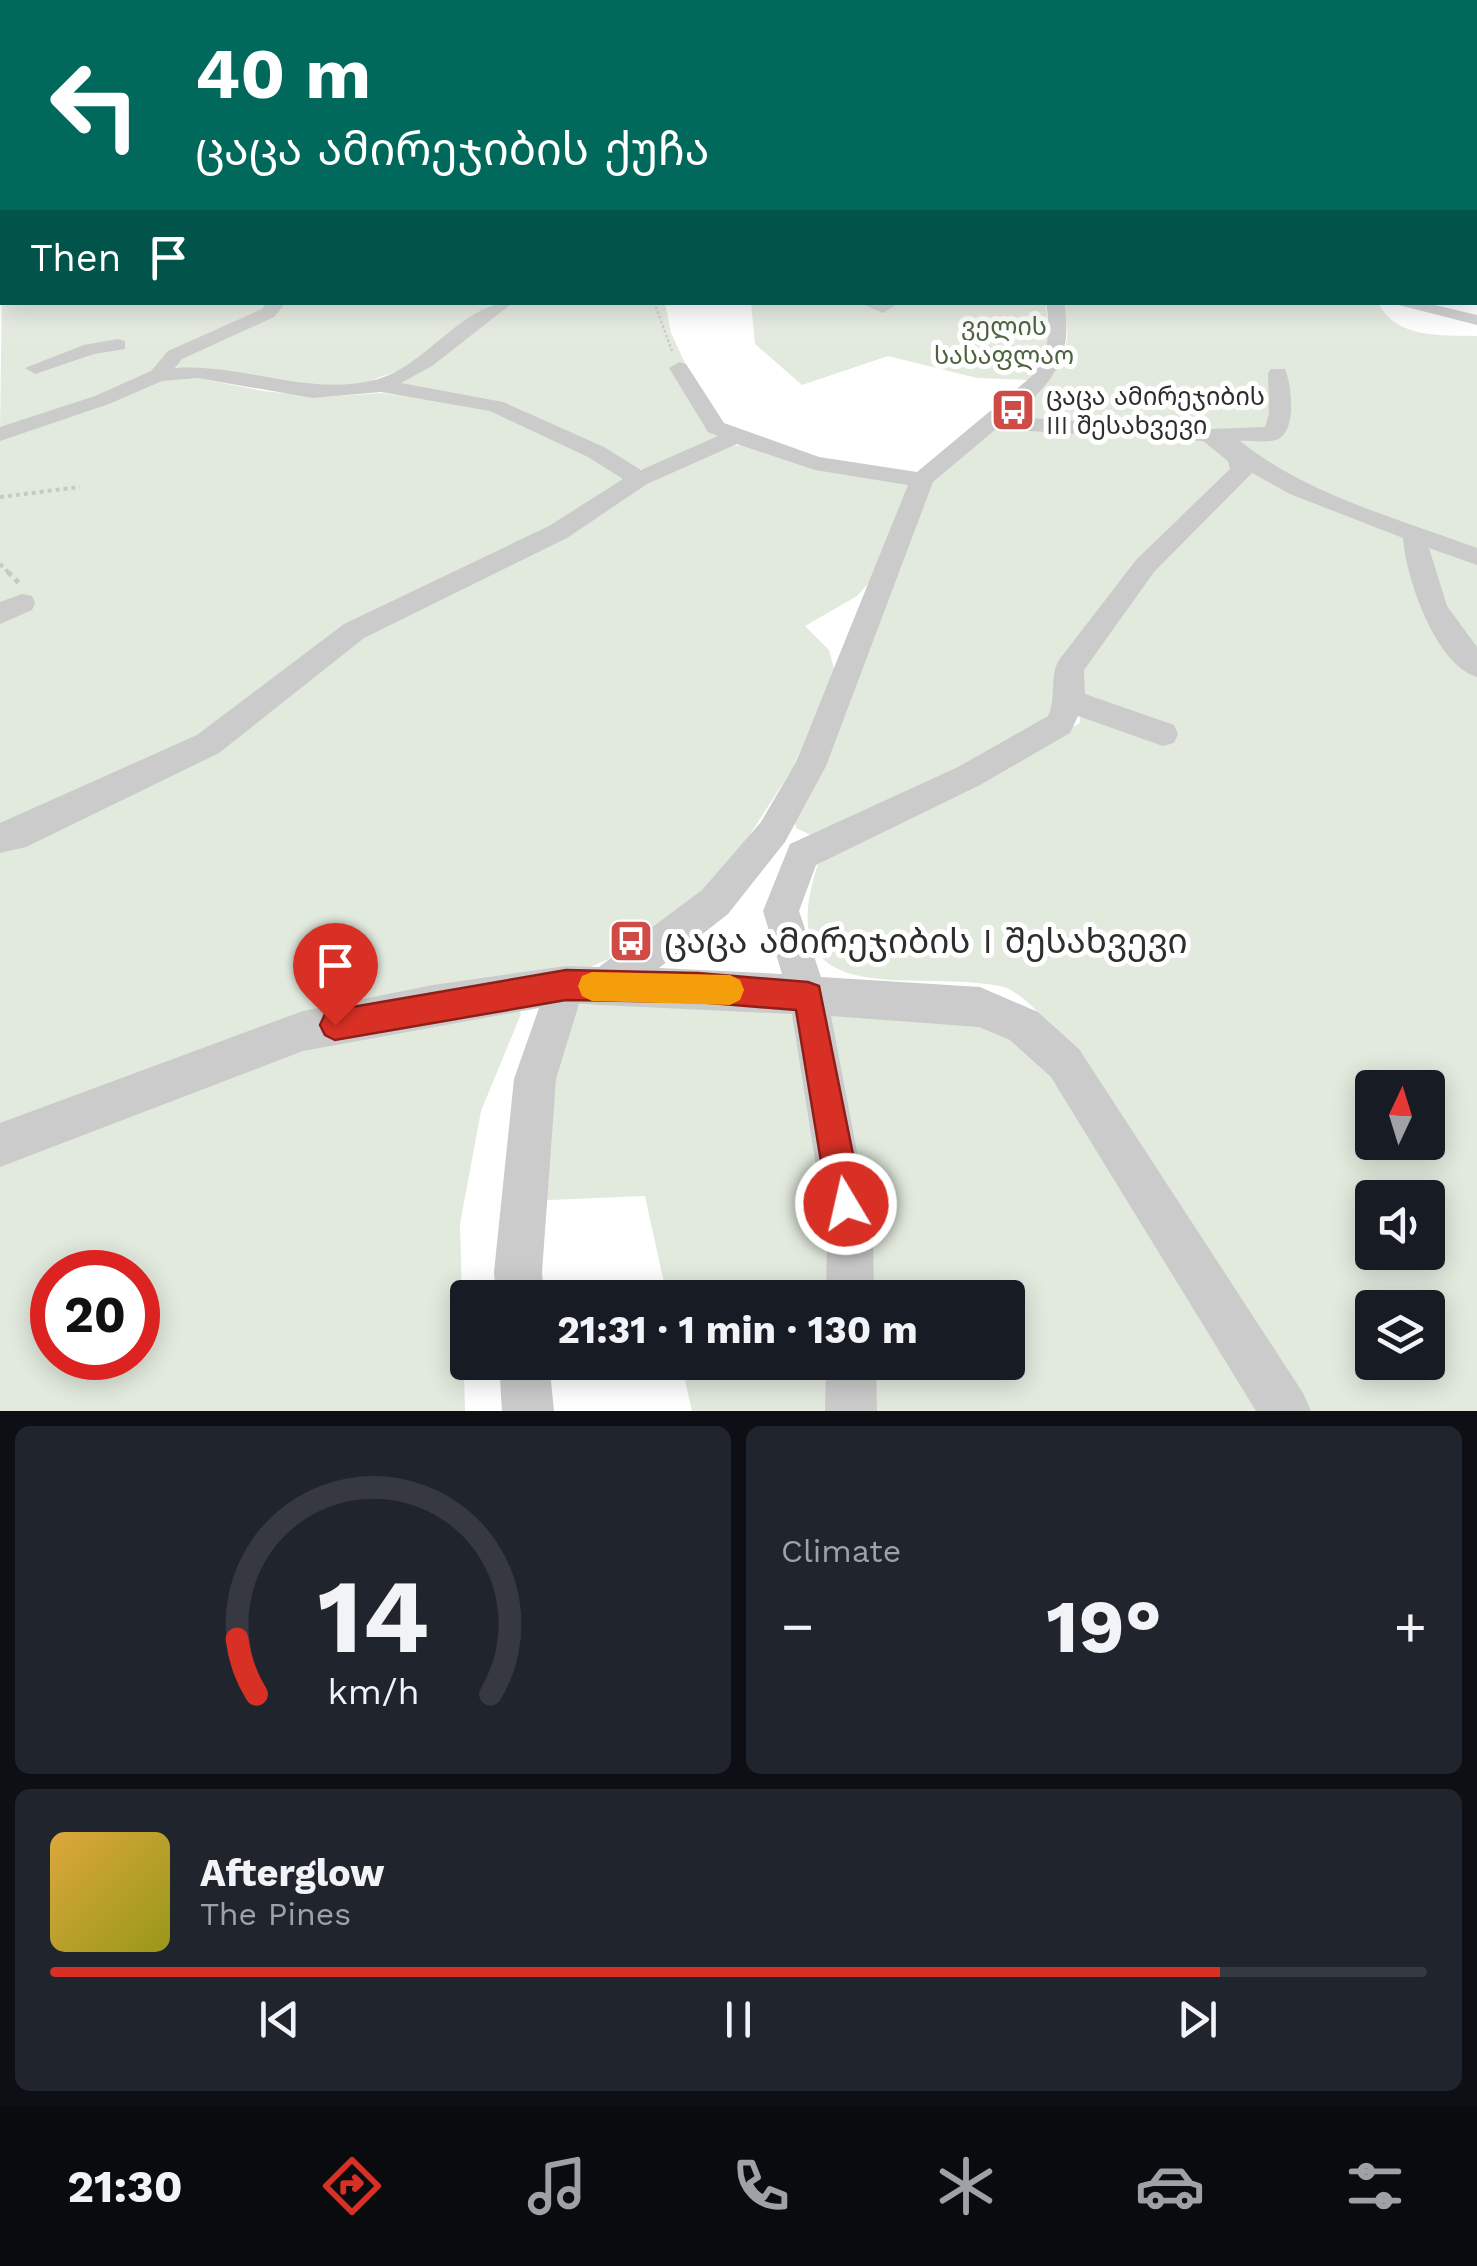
<!DOCTYPE html>
<html lang="en">
<head>
<meta charset="utf-8">
<style>
  :root { --surface:#171b24; --page:#20242c; --text:#f1f3f6; --muted:#9ea1a6; --line:#363941; --accent:#d93025 }
  body { margin:0; font-family:"Work Sans","Noto Sans Georgian",sans-serif; background:var(--page); color:var(--text); height:100vh; display:flex; flex-direction:column; font-size:38px; white-space:nowrap }
  * { box-sizing:border-box; margin:0 }
  p { font-size:32px; color:var(--muted) }
  .icon { flex:none; width:55px; height:55px; fill:none; stroke:currentColor; stroke-width:2; stroke-linecap:round; stroke-linejoin:round }
  .map { position:relative; height:1411px; overflow:hidden }
  .sheet { display:flex; flex-direction:column; gap:15px; padding:15px; background:#0d0f14; flex:1 }
  .sheet>* { flex:none }
  .hud { position:absolute; left:0px; top:0px; width:1478px; height:305px; box-shadow:0 5px 25px #0003; background:#00695c; color:#fff; overflow:hidden }
  .needle { width:65px; rotate:4deg }
  .fabs { position:absolute; left:1355px; top:1070px; display:grid; gap:20px }
  .fabs a { display:grid; place-items:center; width:90px; height:90px; border-radius:10px; background:var(--surface); box-shadow:0 5px 25px #0003; font-size:50px }
  .speed { position:absolute; left:30px; top:1250px; display:flex; gap:20px; font-size:50px; font-weight:700; text-align:center }
  .speed>* { display:grid; place-content:center; width:130px; height:130px; border-radius:50%; background:var(--surface); box-shadow:0 5px 25px #0003; line-height:1 }
  .speed .limit { border:15px solid #d22; background:#fff; color:#111 }
  .pin { position:absolute; display:grid; place-items:center; width:85px; height:85px; color:#fff; margin:-102px -42px; border-radius:50% 50% 50% 0; rotate:-45deg; box-shadow:0 0 10px #0007 }
  .pin .icon { rotate:45deg }
  .me { position:absolute; width:110px; margin:-55px; rotate:351deg; stroke-linejoin:round; filter:drop-shadow(0 0 8px #0008) }
  .turn { display:flex; align-items:center; gap:35px; height:210px; padding:0 30px; font-size:45px }
  .turn .icon { width:130px; height:130px; stroke-width:2.5 }
  .turn b { display:block; font-size:70px; line-height:85px }
  .then { display:flex; align-items:center; height:95px; padding:0 30px; background:#0003; gap:20px; font-size:38px }
  .big { font-size:75px; font-weight:700; line-height:1.1 }
  .sheet .card { flex:1; display:flex; flex-direction:column; justify-content:center; gap:15px; min-width:0; padding:0 35px; border-radius:15px; background:var(--page) }
  .sheet .dial { align-items:center; gap:0 }
  .dial svg { height:260px; overflow:visible; fill:none; stroke:var(--line); stroke-width:7; stroke-linecap:round; text-anchor:middle }
  .dial text { fill:var(--text); stroke:none }
  .song { display:flex; align-items:center; gap:30px }
  .cover { width:120px; height:120px; border-radius:15px; background:linear-gradient(135deg,hsl(40 70% 55%),hsl(60 70% 35%)) }
  .played { height:10px; border-radius:5px; background:linear-gradient(90deg,var(--accent) 85%,var(--line) 85%) }
  .keys { display:flex; justify-content:space-around; direction:ltr }
  .heat { display:flex; justify-content:space-between; align-items:center; font-size:55px; direction:ltr }
  .sheet .tiles { flex:1; display:grid; gap:15px; grid-template-columns:1fr 1fr }
  .card:last-child { grid-column:span 2 }
  .trip { position:absolute; left:450px; top:1280px; width:575px; height:100px; border-radius:10px; background:var(--surface); box-shadow:0 5px 25px #0003; font-weight:700; line-height:100px; text-align:center }
  .dock { display:flex; height:160px; justify-content:space-around; align-items:center; background:#090b0e; color:var(--muted) }
  .dock .icon { width:70px; height:70px }
  .dock .current { color:var(--accent) }
  .dock b { font-size:45px; color:var(--text) }
  .map>svg:first-child { display:block }
  .green { fill:#e2e9dd; fill-rule:evenodd }
  .lines { fill:none; stroke-linecap:round; stroke-linejoin:round }
  .path-far2 { stroke:#c8c8c8; stroke-width:2.5; stroke-dasharray:2.5 2.5; stroke-linecap:butt }
  .path-far1 { stroke:#c8c8c8; stroke-width:4; stroke-dasharray:4 4; stroke-linecap:butt }
  .path { stroke:#c8c8c8; stroke-width:5; stroke-dasharray:5 5; stroke-linecap:butt }
  .minor { fill:#cbcbcb; fill-rule:evenodd }
  .route { fill:#d93025; stroke:#8d1f18; stroke-width:2.5 }
  .slow { fill:#f59e0b }
  .labels { text-anchor:middle; stroke-width:10; stroke-linejoin:round; paint-order:stroke }
  .far-park-label { font-size:25px; fill:#4d6441; stroke:#fff }
  .far-poi-label { font-size:25px; fill:#2e2e2e; stroke:#fff; text-anchor:start }
  .near-poi-label { font-size:35px; fill:#2e2e2e; stroke:#fff; text-anchor:start }
</style>
</head>
<body>
<div class="map">
<svg width="1477" height="1411" viewBox="0 0 1477 1411">
  <rect width="100%" height="100%" fill="#fff"/>
  <g class="green">
    <path d="M2,284V302L270,305L147,377L95,399L0,431Z"/>
    <path d="M281,303H665L671,333L719,436L715,442L646,470L633,468L510,407L394,386L411,366L364,383L329,388L173,367L176,359Z"/>
    <path d="M751,303H1045L1050,335L1031,380L977,378L888,356L802,385L755,344Z"/>
    <path d="M1062,303H1378C1397,339 1440,335 1477,336V1411H1307L1049,1022C1036,1011 1017,989 1000,986C910,969 768,1015 818,864L1080,723L1076,671L1159,562L1248,476L1219,439H1260L1271,421L1262,430L1247,431L1034,425L1014,417C1049,381 1080,356 1062,303ZM1372,1088H1428V1142H1372ZM1372,1198H1428V1252H1372ZM1372,1308H1428V1362H1372Z"/>
    <path d="M187,376L263,391L323,397L382,393L488,408L583,453L627,481L554,525L336,635L206,734L0,827V439L163,377Z"/>
    <path d="M990,428L1196,437L1226,452L1236,470L1214,486L1041,727L815,837L796,828L794,819L936,472Z"/>
    <path d="M743,445L908,485L910,493L877,574L857,596L805,626L829,650L834,669L794,766L724,875L627,951L581,971L0,1133V846L210,750L345,645L642,483L727,446Z"/>
    <path d="M561,1004L794,1010L837,1297H667L645,1196L503,1202Z"/>
    <path d="M517,1007L521,1014L481,1111L460,1224L465,1411H0V1162L217,1072L392,1023ZM52,1272H138V1358H52Z"/>
    <path d="M818,1007L979,1016L1029,1042L1082,1115L1260,1411H860V1363L1008,1362V1298L860,1297L859,1233L878,1231Z"/>
    <path d="M681,1363H839L840,1411H692Z"/>
  </g>
  <g class="lines">
    <path class="path-far2" d="M654,302L672,351"/>
    <g class="path-far1">
      <path d="M0,497L80,487"/>
      <path d="M0,564L10,574"/>
    </g>
    <path class="path" d="M8,572L19,583"/>
    <g class="minor">
      <path d="M2,258V268L0,269V259Z"/>
      <path d="M267,302H286L274,317L182,359L175,368C242,363 307,397 374,380C426,368 461,302 514,302L432,366L401,383L503,402L604,447L641,470L718,436L708,432L669,368L679,362L686,364L724,423L819,457L917,472L1031,377C1049,351 1051,333 1046,302H1064C1074,357 1053,384 1011,417L1213,429L1265,427L1269,414L1268,373L1271,369H1285C1291,383 1297,426 1280,438C1272,444 1250,440 1240,441C1308,495 1396,518 1477,548V565L1429,548L1447,606L1477,647V677C1435,664 1406,578 1403,538L1290,494L1252,473L1154,572L1084,670L1085,694L1174,725L1178,734L1174,743L1163,746L1078,716L1070,733L980,785L816,865L799,911L821,977L980,987L1038,1012L1079,1049L1303,1393L1311,1411H1256L1051,1077L1010,1040L979,1027L831,1016L873,1235L874,1298H826L827,1235L792,1014L579,1004L556,1079L542,1272L544,1298H496L494,1272L514,1079L539,1008L303,1051L0,1167V1123L303,1011L433,985L566,966L599,967L702,890L761,822L796,762L908,485L815,470L737,444L647,484L567,538L364,638L219,753L26,847L0,853V823L197,735L344,624L549,526L623,479L588,457L490,411L381,392L313,398L197,378L162,381L109,404L0,441V427L95,396L151,371L168,351L262,309ZM996,429L1203,441L1228,461L1230,469L1136,560L1059,660C1049,677 1057,697 1048,716L958,767L790,844L763,911L782,974L659,968L728,914L785,842L826,766L933,482Z"/>
      <path d="M858,302H900L883,313Z"/>
      <path d="M1387,302H1422L1477,315V325Z"/>
      <path d="M118,339L125,341V349L94,354L35,374L25,368L84,345Z"/>
      <path d="M22,594L32,596L35,603L32,610L0,624V602Z"/>
      <path d="M499,1362H549L554,1411H502Z"/>
      <path d="M826,1362H876L877,1411H825Z"/>
    </g>
  </g>
  <linearGradient id="sky" x2="0" y2="1"><stop stop-color="#9cc3e8"/><stop offset="0.43" stop-color="#fff"/><stop offset="1" stop-color="#fff" stop-opacity="0"/></linearGradient>
  <rect width="1477" height="347" fill="url(#sky)"/>
  <path class="route" d="M566,970L698,973L808,982L819,986L863,1204L858,1217L846,1222L833,1217L828,1204L796,1010L698,1002L566,1000L335,1040L325,1035L320,1025L325,1014L335,1010Z"/>
  <path class="slow" d="M592,972L730,975L740,980L744,990L740,1000L730,1005L592,1001L582,996L578,986L582,976Z"/>
  <defs>
    <symbol id="bus-square" viewBox="-11 -11 22 22"><rect x="-9" y="-9" width="18" height="18" rx="4" fill="#cf4b45" stroke="#fff"/><path d="M-5-6H5V4H4V6H2V4H-2V6H-4V4H-5ZM-3.5-4V0h7V-4ZM-3.5 1.2v1.5H-2V1.2ZM2 1.2v1.5H3.5V1.2Z" fill="#fff"/></symbol>
  </defs>
  <g fill-rule="evenodd">
    <use href="#bus-square" x="988" y="385" width="50" height="50"/>
    <use href="#bus-square" x="606" y="916" width="50" height="50"/>
  </g>
  <g class="labels">
    <g class="far-park-label">
      <text x="1004" y="335">ველის<tspan x="1004" dy="29">სასაფლაო</tspan></text>
    </g>
    <g class="far-poi-label">
      <text x="1046" y="405">ცაცა ამირეჯიბის<tspan x="1046" dy="29">III შესახვევი</tspan></text>
    </g>
    <g class="near-poi-label">
      <text x="664" y="953">ცაცა ამირეჯიბის I შესახვევი</text>
    </g>
  </g>
</svg>
<div class="fabs">
<a><svg class="needle" viewBox="-14 -14 28 28"><path d="M0-13l5 13h-10z" fill="#e53935"/><path d="M0 13l5-13h-10z" fill="#9ea1a6"/></svg></a>
<a><svg class="icon" aria-label="sound" viewBox="0 0 24 24"><path d="M4 9h4l5-4v14l-5-4H4zM17 9q2 3 0 6"/></svg></a>
<a><svg class="icon" aria-label="layers" viewBox="0 0 24 24"><path d="M12 4l9 5-9 5-9-5zM3 14l9 5 9-5"/></svg></a>
</div>
<div class="speed"><div class="limit">20</div></div>
<div class="pin" style="left:335px;top:1025px;background:#d93025"><svg class="icon" aria-label="arrive" viewBox="0 0 24 24"><path d="M6 21V4h12l-3 4 3 4H6"/></svg></div>
<svg class="me" style="left:846px;top:1204px" viewBox="-20 -20 40 40"><circle r="17" fill="#d93025" stroke="#fff" stroke-width="3"/><path d="M0-11L8 9 0 5-8 9z" fill="#fff"/></svg>
<div class="trip">21:31 · 1 min · 130 m</div>
<div class="hud">
<div class="turn"><svg class="icon" aria-label="left" viewBox="0 0 24 24"><path d="M17 20v-9H6M10 6l-5 5 5 5"/></svg><div><b>40 m</b>ცაცა ამირეჯიბის ქუჩა</div></div>
<div class="then">Then<svg class="icon" aria-label="arrive" viewBox="0 0 24 24"><path d="M6 21V4h12l-3 4 3 4H6"/></svg></div>
</div>
</div>
<section class="sheet">
<div class="tiles">
<div class="card dial"><svg viewBox="0 0 100 80">
<path d="M14 69A42 42 0 1 1 86 69"/>
<path d="M14 69A42 42 0 0 1 8 52" stroke="#d93025"/>
<text x="50" y="56" font-size="32" font-weight="700">14</text>
<text x="50" y="72" font-size="11">km/h</text>
</svg></div>
<div class="card"><p>Climate</p>
<div class="heat"><a>−</a><b class="big">19°</b><a>+</a></div>
</div>
<div class="card">
<div class="song"><i class="cover"></i><div><b>Afterglow</b><p>The Pines</p></div></div>
<div class="played"></div>
<div class="keys"><svg class="icon" aria-label="previous" viewBox="0 0 24 24"><path d="M18 5L8 12l10 7zM5 5v14"/></svg><svg class="icon" aria-label="pause" viewBox="0 0 24 24"><path d="M8 5v14M16 5v14"/></svg><svg class="icon" aria-label="next" viewBox="0 0 24 24"><path d="M6 5l10 7-10 7zM19 5v14"/></svg></div>
</div>
</div>
</section>
<nav class="dock">
<b>21:30</b>
<svg class="icon current" aria-label="directions" viewBox="0 0 24 24"><path d="M12 3l9 9-9 9-9-9zM9 14v-3h6M13 9l2 2-2 2"/></svg>
<svg class="icon" aria-label="music" viewBox="0 0 24 24"><path d="M9 18V5l10-2v13"/><circle cx="6" cy="18" r="3"/><circle cx="16" cy="16" r="3"/></svg>
<svg class="icon" aria-label="phone" viewBox="0 0 24 24"><path d="M5 4h4l2 5-3 2q2 4 5 5l2-3 5 2v4C11 20 4 13 5 4z"/></svg>
<svg class="icon" aria-label="climate" viewBox="0 0 24 24"><path d="M12 3v18M4 7l16 10M4 17L20 7"/></svg>
<svg class="icon" aria-label="car" viewBox="0 0 24 24"><path d="M5 17H2v-5l4-1 3-4h7l3 4 3 1v5h-3M9 17h6M6 11h13"/><circle cx="7" cy="17" r="2"/><circle cx="17" cy="17" r="2"/></svg>
<svg class="icon" aria-label="filters" viewBox="0 0 24 24"><path d="M4 7h16M4 17h16"/><circle cx="9" cy="7" r="2"/><circle cx="15" cy="17" r="2"/></svg>
</nav>
</body>
</html>
